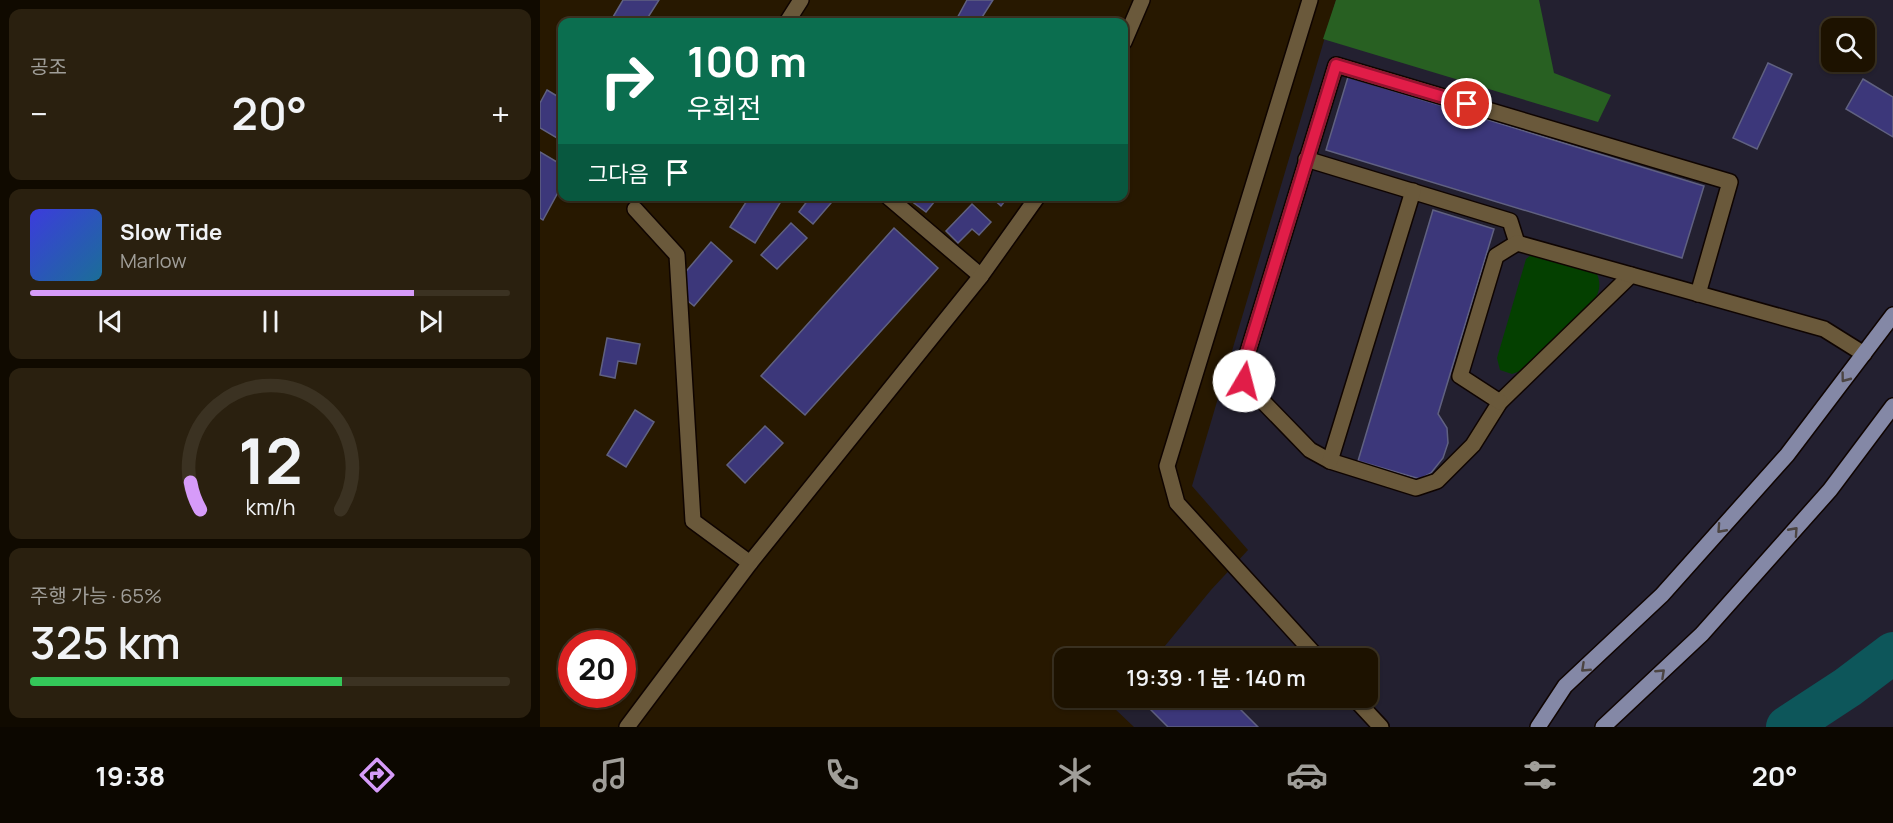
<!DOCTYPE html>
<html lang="ko">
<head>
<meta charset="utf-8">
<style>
  :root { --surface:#1d1200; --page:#2a200f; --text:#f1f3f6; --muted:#a09e99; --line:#3b3222; --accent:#d69bf9 }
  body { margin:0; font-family:Manrope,"Noto Sans KR",sans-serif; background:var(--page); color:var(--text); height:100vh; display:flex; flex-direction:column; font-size:22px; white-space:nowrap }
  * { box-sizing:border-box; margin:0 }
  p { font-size:20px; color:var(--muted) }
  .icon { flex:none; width:33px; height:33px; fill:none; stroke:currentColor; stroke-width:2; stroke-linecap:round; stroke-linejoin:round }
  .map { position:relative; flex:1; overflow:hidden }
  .side { display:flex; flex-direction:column; gap:9px; padding:9px; background:#100a00; width:540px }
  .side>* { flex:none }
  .hud { position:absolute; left:18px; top:18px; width:570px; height:183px; border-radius:12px; box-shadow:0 2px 4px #0004,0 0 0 2px var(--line); background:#0b6e4f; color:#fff; overflow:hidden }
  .fabs { position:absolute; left:1281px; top:18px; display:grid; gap:12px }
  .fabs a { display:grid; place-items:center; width:54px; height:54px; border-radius:12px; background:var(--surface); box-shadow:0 2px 4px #0004,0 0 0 2px var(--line); font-size:30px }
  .speed { position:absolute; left:18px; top:630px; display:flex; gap:12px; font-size:30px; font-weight:700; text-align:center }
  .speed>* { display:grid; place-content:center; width:78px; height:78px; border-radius:50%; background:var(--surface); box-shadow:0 2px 4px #0004,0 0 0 2px var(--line); line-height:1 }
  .speed .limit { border:9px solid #d22; background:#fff; color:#111 }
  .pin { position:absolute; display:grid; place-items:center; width:51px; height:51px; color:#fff; margin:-26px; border:3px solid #fff; border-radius:50%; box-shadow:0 2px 6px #0007 }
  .me { position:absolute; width:66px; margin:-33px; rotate:8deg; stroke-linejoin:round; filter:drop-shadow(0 0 4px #0008) }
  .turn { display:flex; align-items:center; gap:21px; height:126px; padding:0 30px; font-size:27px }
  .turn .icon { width:78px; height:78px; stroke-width:2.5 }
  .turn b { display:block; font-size:42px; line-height:51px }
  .then { display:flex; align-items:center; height:57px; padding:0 30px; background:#0003; gap:12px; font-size:22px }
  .big { font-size:45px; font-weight:600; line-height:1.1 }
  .side .widget { flex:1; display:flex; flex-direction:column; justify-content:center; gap:9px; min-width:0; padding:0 21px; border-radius:12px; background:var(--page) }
  .side .dial { align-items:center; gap:0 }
  .dial svg { height:156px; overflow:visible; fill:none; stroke:var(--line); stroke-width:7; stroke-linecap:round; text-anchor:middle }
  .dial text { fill:var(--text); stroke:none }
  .song { display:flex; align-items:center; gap:18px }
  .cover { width:72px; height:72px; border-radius:9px; background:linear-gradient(135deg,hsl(240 70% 55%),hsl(200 70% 35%)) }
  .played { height:6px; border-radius:3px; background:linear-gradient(90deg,var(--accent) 80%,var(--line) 80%) }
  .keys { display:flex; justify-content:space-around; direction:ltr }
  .heat { display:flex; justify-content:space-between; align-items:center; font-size:33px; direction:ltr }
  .charge { height:9px; border-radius:4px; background:linear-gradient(90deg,#34c759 65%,var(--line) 0) }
  .trip { position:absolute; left:514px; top:648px; width:324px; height:60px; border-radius:12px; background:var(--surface); box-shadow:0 2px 4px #0004,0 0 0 2px var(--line); font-weight:600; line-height:60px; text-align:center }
  .dock { display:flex; height:96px; justify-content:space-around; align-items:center; background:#0c0700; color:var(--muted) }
  .dock .icon { width:42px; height:42px }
  .dock .current { color:var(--accent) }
  .dock b { font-size:27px; color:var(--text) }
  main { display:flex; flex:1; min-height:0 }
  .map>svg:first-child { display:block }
  .industrial { fill:#232030; fill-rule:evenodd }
  .green { fill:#044000 }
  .forest { fill:#286022 }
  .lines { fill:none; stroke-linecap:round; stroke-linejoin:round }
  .river { stroke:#0d565a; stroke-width:42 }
  .building { fill:#3c377a; stroke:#606181; stroke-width:1.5 }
  .minor-casing { stroke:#0f0400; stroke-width:18 }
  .major-casing { stroke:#0f0400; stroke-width:18 }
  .minor { stroke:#6a593b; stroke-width:15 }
  .major { stroke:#8488a6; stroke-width:15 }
  .oneway { stroke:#4c4542 }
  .route-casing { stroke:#92132f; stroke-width:15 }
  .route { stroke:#e11d48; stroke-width:10 }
</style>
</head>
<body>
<main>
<section class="side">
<div class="widget"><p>공조</p>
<div class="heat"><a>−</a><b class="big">20°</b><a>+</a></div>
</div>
<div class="widget">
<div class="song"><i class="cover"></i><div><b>Slow Tide</b><p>Marlow</p></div></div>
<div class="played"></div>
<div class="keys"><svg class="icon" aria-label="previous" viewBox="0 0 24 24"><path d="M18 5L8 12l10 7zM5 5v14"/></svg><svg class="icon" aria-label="pause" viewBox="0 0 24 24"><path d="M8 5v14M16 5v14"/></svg><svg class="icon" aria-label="next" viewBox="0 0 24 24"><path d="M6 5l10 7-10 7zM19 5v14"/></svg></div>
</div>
<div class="widget dial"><svg viewBox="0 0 100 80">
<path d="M14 69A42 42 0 1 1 86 69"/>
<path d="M14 69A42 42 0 0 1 9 55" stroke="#d69bf9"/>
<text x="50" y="56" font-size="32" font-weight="700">12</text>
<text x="50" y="72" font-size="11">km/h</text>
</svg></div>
<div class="widget"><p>주행 가능 · 65%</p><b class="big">325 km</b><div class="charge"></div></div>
</section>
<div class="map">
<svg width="1353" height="727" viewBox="0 0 1353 727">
  <rect width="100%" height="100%" fill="#271800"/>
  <path class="industrial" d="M796,0H1353V727H594L574,708L583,698H828V658H615L671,590L708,550L652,486ZM1292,28H1324V62H1292Z"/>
  <path class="green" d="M991,255L1055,270C1062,283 1060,291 1053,303L983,370L972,374L960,370L957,358L986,259Z"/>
  <path class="forest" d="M796,0H999L1014,73L1071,95L1058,122L783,39Z"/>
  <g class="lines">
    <path class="river" d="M1247,727L1308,687L1353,653"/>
  </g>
  <g class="building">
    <path d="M83,0H119L105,22H70Z"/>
    <path d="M427,0H453L439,22H415Z"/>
    <path d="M1228,63L1252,74L1217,149L1193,138Z"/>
    <path d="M808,77L1164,186L1142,258L786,150Z"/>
    <path d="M1323,79L1353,97V137L1306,109Z"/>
    <path d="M7,90L22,99V141L0,128V103Z"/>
    <path d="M0,152L22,165V185L3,220L0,218Z"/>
    <path d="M210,196H230L240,203L215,243L190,227Z"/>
    <path d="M297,196L273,224L259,212L271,196Z"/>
    <path d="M373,196H399L386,212L370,200Z"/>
    <path d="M450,196H469L461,206Z"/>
    <path d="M432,204L451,222L439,235L432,229L418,243L406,231Z"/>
    <path d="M893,210L954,229L898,414L907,428L908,443L903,458L891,473L880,479L818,461Z"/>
    <path d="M251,223L267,238L237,269L221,255Z"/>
    <path d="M354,228L398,268L265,415L221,376Z"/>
    <path d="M171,242L192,261L154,306L132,288Z"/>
    <path d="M67,338L100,344L96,364L78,361L75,378L60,375Z"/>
    <path d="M95,410L114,422L86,467L67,455Z"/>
    <path d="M225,426L243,443L205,483L187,465Z"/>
    <path d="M599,698H689L718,727H628Z"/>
  </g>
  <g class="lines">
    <defs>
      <g id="minor">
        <path d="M770,0L627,466L637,503L778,658"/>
        <path d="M247,22L261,0"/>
        <path d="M584,42L602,0"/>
        <path d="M766,159L970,221L977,243"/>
        <path d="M347,196L441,276"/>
        <path d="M95,209L137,255L153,521L210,563"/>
        <path d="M1091,275L960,402L933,445L897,481L876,488L790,461L770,450L703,381L702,371L796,65L1190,182L1158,294"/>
        <path d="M960,402L920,376L956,256L977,243L1284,329L1324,354"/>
        <path d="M790,461L873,191"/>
        <path d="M814,698L841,727"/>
        <path d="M87,727L210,563L441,276L498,196"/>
      </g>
      <g id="major">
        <path d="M998,727L1025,686L1122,595L1247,455L1353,315"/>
        <path d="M1063,727L1162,634L1290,490L1353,406"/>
      </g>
    </defs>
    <use href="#minor" class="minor-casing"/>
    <use href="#major" class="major-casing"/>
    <use href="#minor" class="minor"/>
    <use href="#major" class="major"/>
  </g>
  <defs><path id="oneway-chevron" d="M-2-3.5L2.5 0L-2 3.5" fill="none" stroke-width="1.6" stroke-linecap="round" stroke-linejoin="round" transform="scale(1.5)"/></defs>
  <g class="oneway">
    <use href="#oneway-chevron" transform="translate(1305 378) rotate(127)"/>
    <use href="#oneway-chevron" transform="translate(1181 529) rotate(132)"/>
    <use href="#oneway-chevron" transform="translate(1254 531) rotate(-48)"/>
    <use href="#oneway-chevron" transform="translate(1045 668) rotate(137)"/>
    <use href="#oneway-chevron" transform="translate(1121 673) rotate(-43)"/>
  </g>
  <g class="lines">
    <defs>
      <path id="route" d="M704,381L702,371L796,65L927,104"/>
    </defs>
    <use href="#route" class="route-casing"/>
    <use href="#route" class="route"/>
  </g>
</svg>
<div class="fabs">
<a><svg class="icon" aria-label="search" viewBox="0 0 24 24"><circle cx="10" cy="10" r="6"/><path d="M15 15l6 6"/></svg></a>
</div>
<div class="speed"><div class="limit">20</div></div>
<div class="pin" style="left:927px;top:104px;background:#d93025"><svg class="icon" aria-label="arrive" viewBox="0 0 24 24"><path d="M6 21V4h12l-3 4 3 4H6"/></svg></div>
<svg class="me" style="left:704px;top:381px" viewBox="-20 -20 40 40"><circle r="19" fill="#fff"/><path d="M0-13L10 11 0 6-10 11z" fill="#e11d48"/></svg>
<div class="trip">19:39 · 1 분 · 140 m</div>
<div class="hud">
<div class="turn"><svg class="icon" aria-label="right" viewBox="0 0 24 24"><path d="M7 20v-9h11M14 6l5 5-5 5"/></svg><div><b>100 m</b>우회전</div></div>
<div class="then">그다음<svg class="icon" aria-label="arrive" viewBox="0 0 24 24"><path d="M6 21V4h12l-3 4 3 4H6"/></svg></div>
</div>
</div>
</main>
<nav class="dock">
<b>19:38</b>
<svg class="icon current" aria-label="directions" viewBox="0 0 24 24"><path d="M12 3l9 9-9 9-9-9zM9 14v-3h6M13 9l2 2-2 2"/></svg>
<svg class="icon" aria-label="music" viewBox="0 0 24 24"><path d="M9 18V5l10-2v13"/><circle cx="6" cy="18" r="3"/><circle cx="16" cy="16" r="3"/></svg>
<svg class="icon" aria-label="phone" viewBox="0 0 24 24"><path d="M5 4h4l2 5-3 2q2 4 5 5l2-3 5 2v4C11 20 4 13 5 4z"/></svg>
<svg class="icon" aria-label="climate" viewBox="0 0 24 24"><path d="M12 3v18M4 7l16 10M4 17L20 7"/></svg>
<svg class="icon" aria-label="car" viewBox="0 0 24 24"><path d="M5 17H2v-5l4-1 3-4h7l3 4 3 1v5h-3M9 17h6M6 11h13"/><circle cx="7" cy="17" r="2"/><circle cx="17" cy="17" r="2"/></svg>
<svg class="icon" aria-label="filters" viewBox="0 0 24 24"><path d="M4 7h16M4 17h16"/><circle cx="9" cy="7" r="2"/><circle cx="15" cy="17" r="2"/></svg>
<b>20°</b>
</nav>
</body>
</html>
